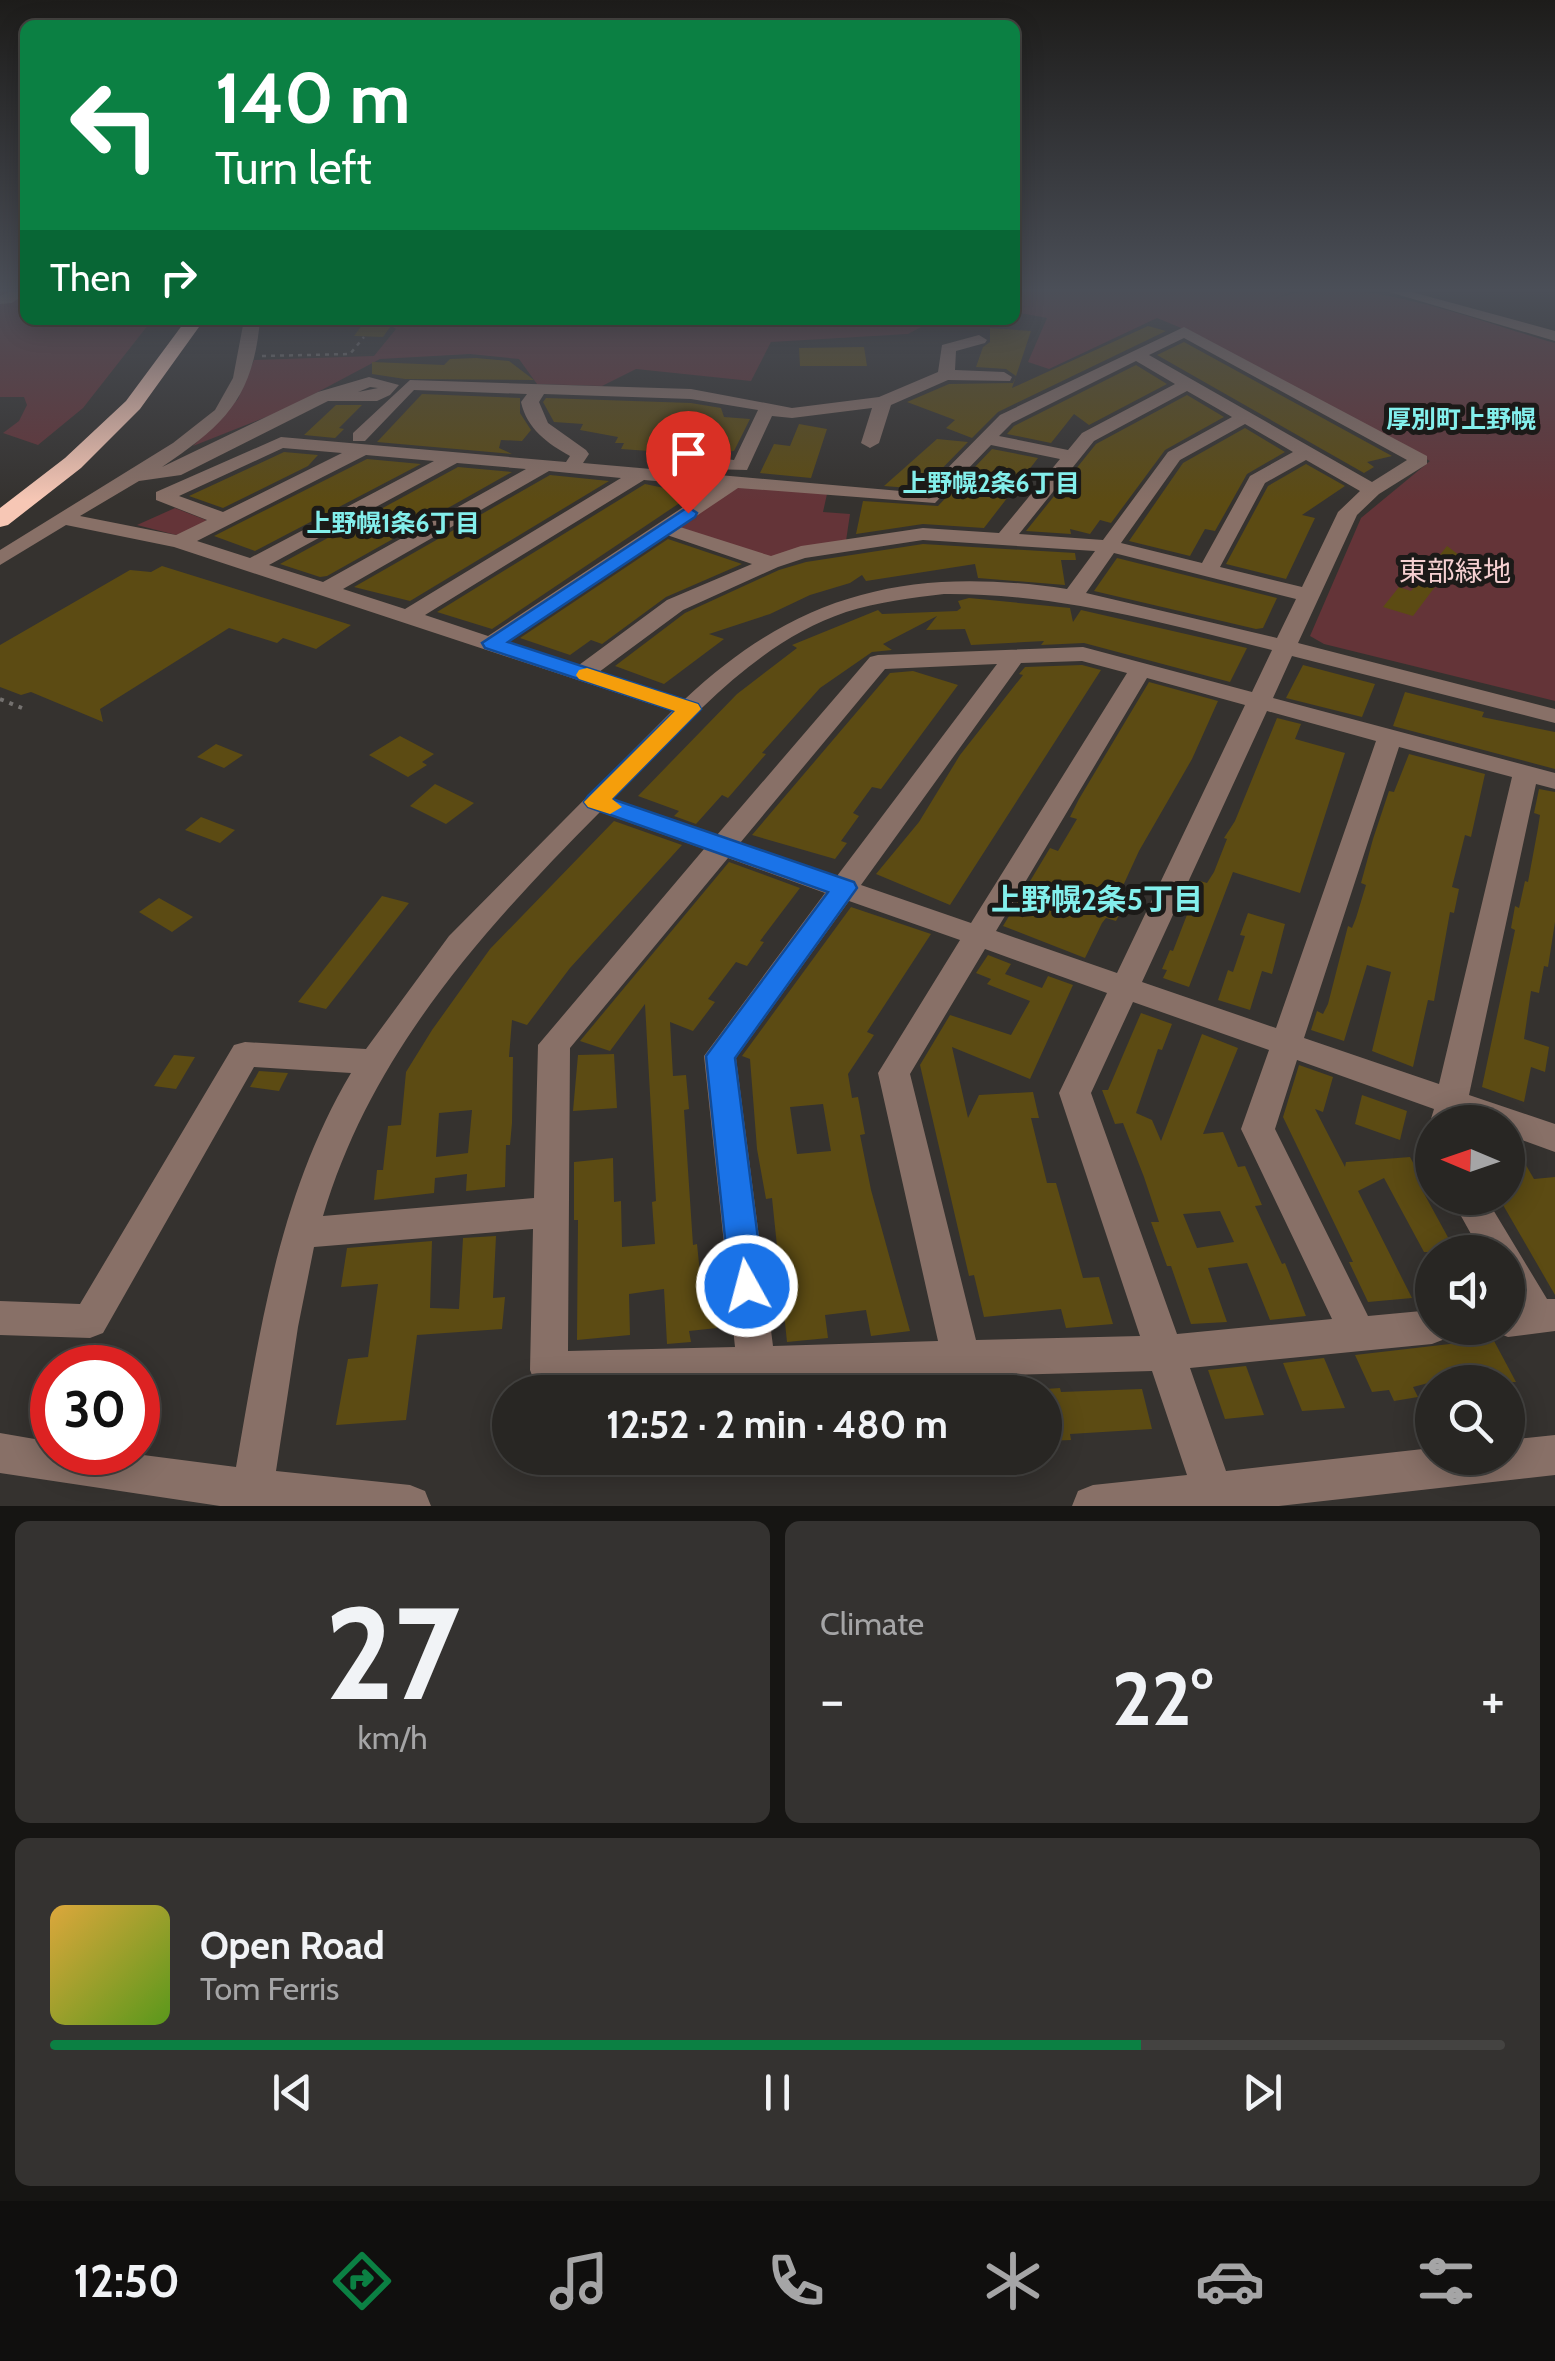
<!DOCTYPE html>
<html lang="en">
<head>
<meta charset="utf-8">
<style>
  :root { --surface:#282623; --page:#343230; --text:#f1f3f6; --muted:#a5a5a6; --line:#444341; --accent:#0b8043 }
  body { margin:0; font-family:Cabin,"Noto Sans JP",sans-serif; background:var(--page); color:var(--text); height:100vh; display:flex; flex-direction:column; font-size:38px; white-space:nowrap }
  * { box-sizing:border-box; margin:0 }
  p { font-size:32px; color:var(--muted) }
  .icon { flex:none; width:55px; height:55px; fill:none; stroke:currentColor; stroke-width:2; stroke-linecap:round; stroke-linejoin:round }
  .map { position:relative; height:1506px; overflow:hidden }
  .side { display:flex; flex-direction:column; gap:15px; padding:15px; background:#161513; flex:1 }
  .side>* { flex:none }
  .guide { position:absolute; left:20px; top:20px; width:1000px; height:305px; border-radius:15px; box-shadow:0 5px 25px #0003,0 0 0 2px var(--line); background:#0b8043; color:#fff; overflow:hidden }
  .needle { width:65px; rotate:272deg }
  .controls { position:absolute; left:1415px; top:1105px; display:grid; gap:20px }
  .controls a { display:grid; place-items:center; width:110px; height:110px; border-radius:50%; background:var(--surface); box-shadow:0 5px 25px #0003,0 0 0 2px var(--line); font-size:50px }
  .speed { position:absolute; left:30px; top:1345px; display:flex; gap:20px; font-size:50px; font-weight:700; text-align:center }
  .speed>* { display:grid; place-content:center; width:130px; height:130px; border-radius:50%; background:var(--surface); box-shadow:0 5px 25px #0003,0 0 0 2px var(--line); line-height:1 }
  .speed .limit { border:15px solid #d22; background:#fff; color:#111 }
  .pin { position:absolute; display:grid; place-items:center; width:85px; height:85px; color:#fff; margin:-102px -42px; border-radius:50% 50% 50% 0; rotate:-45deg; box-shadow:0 0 10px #0007 }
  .pin .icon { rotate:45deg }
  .me { position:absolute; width:110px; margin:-55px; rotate:353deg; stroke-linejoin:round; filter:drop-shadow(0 0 8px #0008) }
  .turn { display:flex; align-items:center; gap:35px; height:210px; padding:0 30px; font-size:45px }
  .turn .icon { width:130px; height:130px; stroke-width:2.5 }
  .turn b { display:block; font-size:70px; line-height:85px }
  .then { display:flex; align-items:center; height:95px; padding:0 30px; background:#0003; gap:20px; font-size:38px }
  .big { font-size:75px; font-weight:700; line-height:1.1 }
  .side .widget { flex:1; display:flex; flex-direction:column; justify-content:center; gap:15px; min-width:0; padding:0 35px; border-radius:15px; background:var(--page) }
  .side .dial { align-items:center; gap:0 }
  .dial b { font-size:130px; line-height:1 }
  .song { display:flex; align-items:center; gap:30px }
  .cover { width:120px; height:120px; border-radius:15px; background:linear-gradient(135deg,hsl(40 70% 55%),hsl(90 70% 35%)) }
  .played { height:10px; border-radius:5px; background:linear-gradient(90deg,var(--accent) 75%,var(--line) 75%) }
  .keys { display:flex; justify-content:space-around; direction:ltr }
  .heat { display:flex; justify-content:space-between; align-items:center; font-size:55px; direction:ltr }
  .side .tiles { flex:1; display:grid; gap:15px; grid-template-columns:1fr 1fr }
  .widget:last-child { grid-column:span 2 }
  .trip { position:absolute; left:492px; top:1375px; width:570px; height:100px; border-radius:50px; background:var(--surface); box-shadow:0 5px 25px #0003,0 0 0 2px var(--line); font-weight:700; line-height:100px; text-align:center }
  .dock { display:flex; height:160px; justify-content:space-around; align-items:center; background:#100f0e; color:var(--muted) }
  .dock .icon { width:70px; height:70px }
  .dock .active { color:var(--accent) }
  .dock b { font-size:45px; color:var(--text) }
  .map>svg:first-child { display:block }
  .green { fill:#643438 }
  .building { fill:#5c4b13; fill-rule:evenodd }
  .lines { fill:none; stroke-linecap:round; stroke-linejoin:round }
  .path-far1 { stroke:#74716f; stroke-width:2.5; stroke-dasharray:4 5; stroke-linecap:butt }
  .path { stroke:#74716f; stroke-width:4; stroke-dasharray:4 6; stroke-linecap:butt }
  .minor { fill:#887067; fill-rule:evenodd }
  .highway { fill:#f7c7b5; fill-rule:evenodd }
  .route { fill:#1a73e8; stroke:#114b97; stroke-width:2.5 }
  .slow { fill:#f59e0b }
  .labels { text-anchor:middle; stroke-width:10; stroke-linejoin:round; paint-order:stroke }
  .far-neighbourhood-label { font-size:25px; font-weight:bold; fill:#83efec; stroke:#1c1a18 }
  .park-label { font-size:28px; fill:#f5d0d1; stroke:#1c1a18 }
  .neighbourhood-label { font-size:30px; font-weight:bold; fill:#83efec; stroke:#1c1a18 }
</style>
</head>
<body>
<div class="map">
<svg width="1555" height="1506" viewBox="0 0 1555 1506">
  <rect width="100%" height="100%" fill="#35322f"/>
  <g class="green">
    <path d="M0,291H25V320H152L83,408L38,445L3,433L19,421L27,405L24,397H0Z"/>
    <path d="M1015,291H1293L1275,299C1353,269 1476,321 1555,343V701L1324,644L1310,636L1361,518L1430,461L1191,332L1157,318L1049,369L1028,362L1047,318L1015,312Z"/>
    <path d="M391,320H934L908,334L771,342L751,381L636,369L602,386L537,384L519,359L470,354L380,359L284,410L193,446L238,399L254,360L374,356L396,329L387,323Z"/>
    <path d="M740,486L827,494L823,512L850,514L846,541L773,559L677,527Z"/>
    <path d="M175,508L206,520L204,524L176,535L137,525Z"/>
  </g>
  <g class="building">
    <path d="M366,320H395L383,337L354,336Z"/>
    <path d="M1148,326L1166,331L998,412L972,438L946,428L955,420L907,402L949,384L1013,383L1016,376L1006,369L976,367L983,347L990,342V328L1031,331L1012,388Z"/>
    <path d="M1184,342L1392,456L1367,462L1374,467L1364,473L1157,355Z"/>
    <path d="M864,347L867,366H800L799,348Z"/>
    <path d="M476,358L509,361L534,380L405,379L372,374V362L444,365L450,359Z"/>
    <path d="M1136,365L1167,384L1089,425L1074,414L1051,443L1007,434L1014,426Z"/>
    <path d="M422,394L520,398V413L531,430L522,441L501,440L499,448L512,454L377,442Z"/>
    <path d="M1187,395L1224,417L1165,450L1111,523L1100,520L1090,534L1070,529L1071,534L1026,531L1096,444Z"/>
    <path d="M546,398L691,403L721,408L724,417L750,419L734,451L707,454L694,450L692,454L621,449L624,443H615L618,437L580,430L583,424L554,422L543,402Z"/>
    <path d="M336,405H362L339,428L344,429L335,438L304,435Z"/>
    <path d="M799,424L827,429L811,478L760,473L774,444L790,446Z"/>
    <path d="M1245,428L1285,452L1247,474L1215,531L1205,529L1190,556L1129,541L1183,463Z"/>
    <path d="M937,439L968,442L922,489L884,486Z"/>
    <path d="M992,449L1038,458L984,528L923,524L856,534L863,501L938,506Z"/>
    <path d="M284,452L318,455L308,466L223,508L189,496Z"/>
    <path d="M367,459L421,464L255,551L214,536Z"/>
    <path d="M1306,464L1345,486L1302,515L1315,518L1286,579L1226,564L1268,486Z"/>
    <path d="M458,467L512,472L327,576L320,577L280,564Z"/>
    <path d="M550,475L609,481L410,601L354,587Z"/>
    <path d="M645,484L693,494L492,629L437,612Z"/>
    <path d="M668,539L742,564L666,597L602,644L591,640L570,655L520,638Z"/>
    <path d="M923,544L1075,553L1076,560H1061L1065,585L978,578L975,564L866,581L862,575L850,583L810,595L770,614L709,634L724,639L664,684L615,666L685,613L779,570L806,562Z"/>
    <path d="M1447,546L1459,555L1413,616L1383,607L1399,587L1411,591Z"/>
    <path d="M1117,558L1277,598L1263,628L1256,629L1094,591Z"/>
    <path d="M162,566L351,625L316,649L283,638L277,643L229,628L100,709L103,722L31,692L21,695L0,687V645L130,570L151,572Z"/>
    <path d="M969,598L1070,608L1073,622L1081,610L1247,648L1230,682L1084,643L1041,645L1044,641L971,645L965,629L926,630L937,616L883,644L892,650L872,652L820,688L762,753L766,754L728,798L722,795L696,824L674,816L679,811L638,796L737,694L797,648L792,645L878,610L882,614L957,611L961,608L958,601Z"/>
    <path d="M1082,665L1101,670L950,905L876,874L919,822L960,755L1023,675L1019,674L1025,667Z"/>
    <path d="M1303,665L1375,684L1362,717L1286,698Z"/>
    <path d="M913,671L958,685L881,789L872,787L853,813L859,816L841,841L847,843L835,859L752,835L890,673Z"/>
    <path d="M1149,682L1218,701L1192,759L1139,851L1116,901L1125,904L1116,921L1106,918L1102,923L1085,958L1003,926L1050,848L1058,851L1077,819L1070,817L1079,799Z"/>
    <path d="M1405,692L1484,712L1482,717L1555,732V769L1393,726Z"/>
    <path d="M1277,718L1301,724L1295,739L1345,753L1300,893L1233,872L1189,987L1163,978L1167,970L1162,969L1170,950L1173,951L1200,881L1207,883L1214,872L1227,839L1224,838L1235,821Z"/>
    <path d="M400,736L434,754L422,762L427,765L408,777L369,755Z"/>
    <path d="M216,744L243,755L224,768L197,757Z"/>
    <path d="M1409,754L1485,774L1471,837L1465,835L1452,887L1459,889L1454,913L1450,912L1434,1001L1428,1000L1413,1067L1372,1051L1391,972L1367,965L1344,1041L1311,1030L1317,1011L1323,1014L1328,1004L1348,926L1352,928L1356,918L1366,885L1361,883L1373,839L1389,791L1394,792Z"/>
    <path d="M435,784L474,803L446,824L410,806Z"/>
    <path d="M1539,789L1555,792V922L1548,967L1544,966L1539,993L1531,991L1524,1039L1549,1047L1545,1072L1531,1067L1524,1102L1482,1087L1515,930L1511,928L1515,906L1519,908L1525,881L1528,882L1538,828L1540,815L1534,813Z"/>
    <path d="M201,817L235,830L220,843L185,830Z"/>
    <path d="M614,821L682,845L570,968L527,1025L512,1020L509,1057H513L512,1123L510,1145H506L505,1187L466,1191L467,1174L435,1178L434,1193L374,1200L377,1170H383L388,1126L401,1125L406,1072L432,1030L490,949ZM472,1110L468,1153L436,1157L439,1113Z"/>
    <path d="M729,862L800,888L760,941L764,942L747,966L736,962L708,999L715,1002L693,1031L670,1022L673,1076L686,1075L689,1109L684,1110L693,1245L697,1244L702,1292L714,1291L717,1328L689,1331L691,1342L667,1344L664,1289L629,1294L630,1335L577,1340L578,1220H574V1162L613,1158L614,1202L621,1201L622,1247L655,1244L652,1202L656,1201L645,1004L610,1051L580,1041Z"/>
    <path d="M382,896L409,903L326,1009L298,1002Z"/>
    <path d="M159,898L193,917L172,932L139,912Z"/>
    <path d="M851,907L931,934L867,1032L874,1035L848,1074L852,1098L858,1097L865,1134L860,1135L871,1190L910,1331L871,1336L866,1310L825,1315L828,1338L787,1342L772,1198L766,1199L757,1149L750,1059L742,1056ZM823,1104L831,1151L797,1154L790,1107Z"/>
    <path d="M1248,913L1285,924L1272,974L1262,971L1250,1010L1218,1000L1228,970L1233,972L1245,936L1240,935Z"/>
    <path d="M988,955L1011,964L1005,974L1042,988L1048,976L1073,985L1030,1079L952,1047L968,1118L979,1095L1033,1092L1039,1118H1031L1047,1183H1056L1083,1278L1099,1277L1113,1324L1066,1328L1061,1309L984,1317L974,1275L969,1276L920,1065L950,1015L1011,1035L1030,1001L987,984L991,979L976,973Z"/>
    <path d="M1141,1013L1172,1024L1162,1050L1158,1049L1136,1113L1152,1120L1161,1141L1202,1034L1238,1048L1203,1134L1223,1132L1238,1167L1245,1166L1262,1205L1255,1206L1282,1264L1285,1263L1306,1316L1270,1320L1247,1263L1208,1268L1227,1322L1191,1324L1171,1266H1167L1151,1222H1159L1144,1177L1123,1123L1115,1124L1102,1090H1108ZM1220,1211L1234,1242L1197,1248L1183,1214Z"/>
    <path d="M614,1054L617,1108L573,1111L578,1055Z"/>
    <path d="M174,1055L195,1057L176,1089L154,1086Z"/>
    <path d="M1299,1065L1333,1077L1323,1112L1315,1109L1345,1167L1346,1162L1410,1157L1426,1187L1421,1188L1456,1252H1424L1384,1178L1358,1191L1412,1298L1368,1302L1349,1262H1353L1283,1117Z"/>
    <path d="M259,1071L288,1073L279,1091L250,1087Z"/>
    <path d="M1362,1095L1407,1111L1400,1140L1355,1124Z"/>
    <path d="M1520,1155L1534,1179L1555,1177V1295L1499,1198H1508V1156Z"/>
    <path d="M496,1236L493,1298L505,1297L502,1329L417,1335L406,1420L336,1425L348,1359L368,1357L378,1284L341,1287L347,1248L432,1241L430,1308L459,1309L463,1238Z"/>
    <path d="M1493,1339L1516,1382H1432L1413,1387L1418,1397L1394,1401L1389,1390L1372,1392L1355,1355Z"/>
    <path d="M1324,1358L1345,1408L1302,1411L1283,1363Z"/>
    <path d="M1246,1366L1264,1415L1225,1419L1208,1370Z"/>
    <path d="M999,1379L1001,1392H954L953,1380Z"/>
    <path d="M1060,1388L1061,1392L1142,1389L1152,1429L1070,1434L1071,1440L1045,1441V1389Z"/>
  </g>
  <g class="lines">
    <path class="path-far1" d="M262,356L350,354L364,337"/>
    <path class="path" d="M0,699L22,708"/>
    <g class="minor">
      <path d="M11,291H25V294L12,303L0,304V296Z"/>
      <path d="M1386,291H1408L1555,331V341Z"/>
      <path d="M244,320H260C253,398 225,425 162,467L318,392L369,377L399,385L390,395L377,401H328L181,475L139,481L80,516L176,535L207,520L156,500V492L281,437L566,462L570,456C547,443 527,429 521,402L527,394L414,390L365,441H353V433L410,380L691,389L792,408L879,397L938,372L942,345L979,335L987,340L985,343L956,351L955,370L1004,372L1012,377L1010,381L948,380L891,405L879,443L870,448L861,443L872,408L792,418L772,416L747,470L709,469L700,463L709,457L734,460L758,410L691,399L544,394L539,402L548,423L586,450L589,454L583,463L923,493L1000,415L1184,327L1427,456V464L1379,494L1357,515L1298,643L1555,709V723L1292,656L1273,698L1555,773V789L1536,784L1469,1095L1555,1124V1152L1508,1135V1122H1432V1126L1430,1122L1434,1109L1297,1060L1275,1129L1368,1316L1432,1310V1328H1451L1445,1339L1432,1344L1190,1368L1226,1471L1432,1448V1458H1508V1440L1555,1435V1475L1279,1506H1072L1078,1491L1093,1485L1187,1475L1152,1371L549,1388L535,1383L530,1370L533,1229L314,1247L298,1327L276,1471L410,1485L425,1491L431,1506H220L0,1473V1433L52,1442V1452H120L236,1467C260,1330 279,1194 351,1073L254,1067L103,1333L90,1338L0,1335V1301L80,1304L234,1045L245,1042L366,1049L449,936L672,711L174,547L66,525L0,565V550L173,443L215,410L233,378ZM1184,338L1407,460L1372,482L1149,355ZM1136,361L1175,384L1082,433L1068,450L999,436L1012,423ZM370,387L378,388L358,392ZM1187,391L1232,417L1168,452L1103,540L1019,534L1094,441ZM1245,424L1293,452L1250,476L1202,563L1121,543L1180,460ZM991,445L1060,459L999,533L923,528L801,546L771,556L680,527L738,488L935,503ZM283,448L342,453L223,512L179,496ZM366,455L434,461L250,558L197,541ZM1306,460L1360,491L1338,512L1302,587L1220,567L1265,483ZM457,463L526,469L323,582L269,565ZM549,471L621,478L405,609L343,589ZM644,480L715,486L488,636L425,615ZM667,535L752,564L667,600L579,665L508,642ZM923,540L1095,551L1067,589C912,566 800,591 685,699L599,672L683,610L778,567L805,558ZM1114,553L1296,599L1277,638L1086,593ZM944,594C1057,593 1163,623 1272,650L1252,692L1083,647L878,655L870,657L717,835L613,799C683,729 749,645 846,612C878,602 911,598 944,594ZM1082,661L1127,673L971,923L861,885L1021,663ZM997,664L837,876L740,843L885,669ZM1147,678L1245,705L1117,973L996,931ZM1267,711L1376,741L1276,1028L1142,982ZM1399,747L1512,777L1439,1084L1304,1038ZM600,812L704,849L538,1045L534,1198L323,1216C371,1053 483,930 600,812ZM728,858L825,893L704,1056L735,1347L568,1351L570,1048ZM849,901L960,940L878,1073L938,1341L773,1346L736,1058ZM985,949L1107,993L1059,1093L1140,1336L976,1340L910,1074ZM1133,1002L1269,1050L1241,1129L1332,1319L1177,1334L1091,1093Z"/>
      <path d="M1451,1198H1486L1547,1299H1555V1331L1508,1337L1495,1332L1493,1328H1508V1252H1481Z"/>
    </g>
    <path class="highway" d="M186,320H204L140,409L81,468L8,525L0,527V508L65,458L126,401Z"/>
  </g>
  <linearGradient id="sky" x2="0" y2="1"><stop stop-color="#1d1c1a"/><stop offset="0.58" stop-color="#4b4f58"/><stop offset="1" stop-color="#4b4f58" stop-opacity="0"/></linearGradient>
  <rect width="1555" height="501" fill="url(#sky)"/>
  <path class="route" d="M688,507L697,513L695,517L508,642L698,704L701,709L612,799L854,882L857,888L735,1058L764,1286L759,1297L747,1301L735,1297L730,1286L706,1056L828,892L588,807L584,802L588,796L675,711L485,648L482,643Z"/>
  <path class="slow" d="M587,668L698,704L701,709L612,799L622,807L610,814L588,807L584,802L675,711L579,679L576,675L579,670Z"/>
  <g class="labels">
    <g class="far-neighbourhood-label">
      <text x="1461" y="428">厚別町上野幌</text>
      <text x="991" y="492">上野幌2条6丁目</text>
      <text x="393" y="532">上野幌1条6丁目</text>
    </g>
    <g class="park-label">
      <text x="1455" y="581">東部緑地</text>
    </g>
    <g class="neighbourhood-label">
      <text x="1097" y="910">上野幌2条5丁目</text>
    </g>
  </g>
</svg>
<div class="controls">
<a><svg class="needle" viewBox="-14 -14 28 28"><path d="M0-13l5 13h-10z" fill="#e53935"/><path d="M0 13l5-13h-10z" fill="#a5a5a6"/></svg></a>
<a><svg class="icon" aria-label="sound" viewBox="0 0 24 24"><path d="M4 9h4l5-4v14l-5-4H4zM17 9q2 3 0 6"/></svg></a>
<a><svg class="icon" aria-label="search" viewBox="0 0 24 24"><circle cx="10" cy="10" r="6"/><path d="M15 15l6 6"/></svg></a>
</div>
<div class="speed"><div class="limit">30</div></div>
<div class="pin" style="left:688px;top:513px;background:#d93025"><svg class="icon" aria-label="arrive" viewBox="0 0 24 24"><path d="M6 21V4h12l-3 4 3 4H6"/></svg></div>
<svg class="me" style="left:747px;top:1286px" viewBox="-20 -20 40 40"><circle r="17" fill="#1a73e8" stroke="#fff" stroke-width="3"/><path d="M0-11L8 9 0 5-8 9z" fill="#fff"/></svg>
<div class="trip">12:52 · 2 min · 480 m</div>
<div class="guide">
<div class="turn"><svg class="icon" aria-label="left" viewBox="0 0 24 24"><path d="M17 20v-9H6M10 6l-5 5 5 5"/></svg><div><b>140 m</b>Turn left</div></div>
<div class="then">Then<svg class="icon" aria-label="right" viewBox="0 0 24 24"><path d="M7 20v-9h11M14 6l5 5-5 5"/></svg></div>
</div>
</div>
<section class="side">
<div class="tiles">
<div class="widget dial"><b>27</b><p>km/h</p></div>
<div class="widget"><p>Climate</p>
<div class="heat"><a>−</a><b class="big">22°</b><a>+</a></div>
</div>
<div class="widget">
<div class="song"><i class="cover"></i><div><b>Open Road</b><p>Tom Ferris</p></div></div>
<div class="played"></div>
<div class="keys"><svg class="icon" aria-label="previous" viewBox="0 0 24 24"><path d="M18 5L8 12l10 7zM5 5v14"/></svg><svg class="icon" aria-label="pause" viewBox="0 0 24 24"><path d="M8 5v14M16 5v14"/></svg><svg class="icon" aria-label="next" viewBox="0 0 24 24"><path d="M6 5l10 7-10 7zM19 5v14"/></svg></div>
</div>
</div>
</section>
<nav class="dock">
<b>12:50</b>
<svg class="icon active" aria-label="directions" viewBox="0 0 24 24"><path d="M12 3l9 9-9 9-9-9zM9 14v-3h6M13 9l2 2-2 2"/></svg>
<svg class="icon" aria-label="music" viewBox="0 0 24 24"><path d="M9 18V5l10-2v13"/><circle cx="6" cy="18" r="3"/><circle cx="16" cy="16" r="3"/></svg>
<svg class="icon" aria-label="phone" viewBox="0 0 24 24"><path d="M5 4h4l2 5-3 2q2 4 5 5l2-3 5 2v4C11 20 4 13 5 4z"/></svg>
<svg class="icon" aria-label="climate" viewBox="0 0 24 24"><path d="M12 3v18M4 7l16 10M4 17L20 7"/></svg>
<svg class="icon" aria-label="car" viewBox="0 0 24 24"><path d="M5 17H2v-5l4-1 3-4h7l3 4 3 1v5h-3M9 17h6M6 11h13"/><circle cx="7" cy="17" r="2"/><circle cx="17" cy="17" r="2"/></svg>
<svg class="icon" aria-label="filters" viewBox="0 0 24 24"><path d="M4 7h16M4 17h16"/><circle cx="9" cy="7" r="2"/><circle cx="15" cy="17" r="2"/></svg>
</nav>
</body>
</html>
